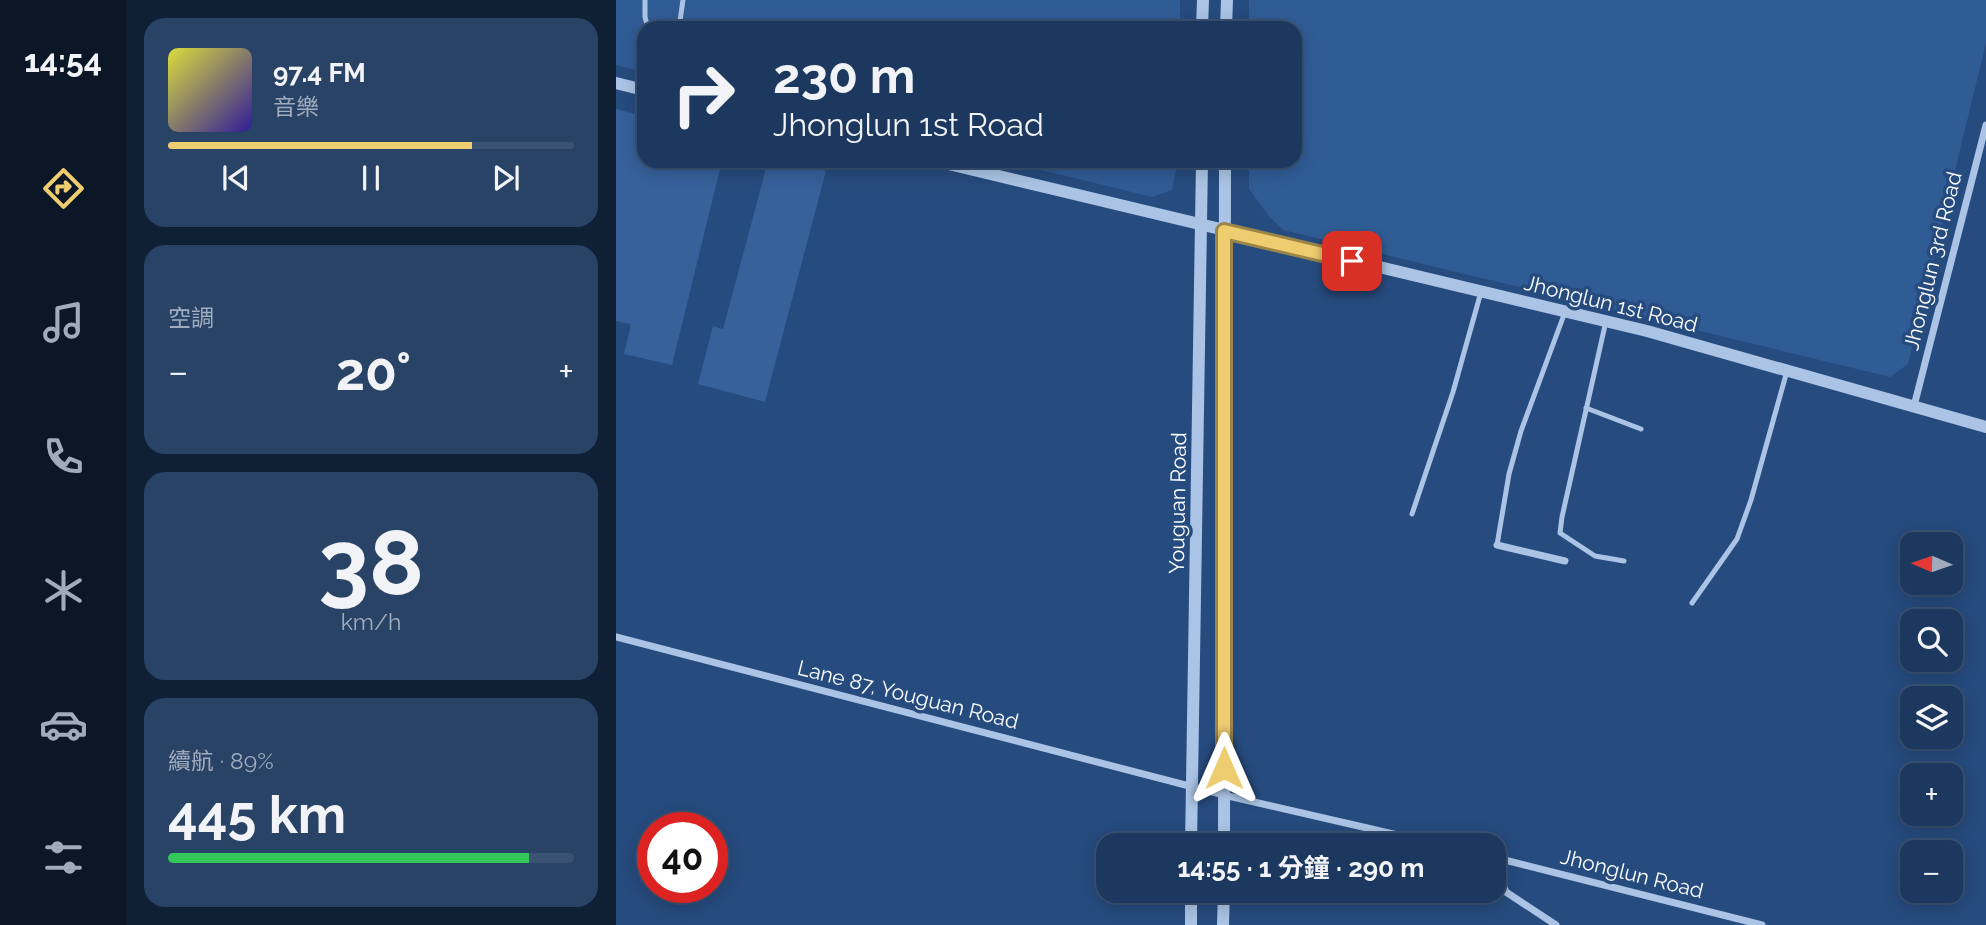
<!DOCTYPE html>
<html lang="zh-TW">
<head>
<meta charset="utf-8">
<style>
  :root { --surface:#1c385e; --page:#294367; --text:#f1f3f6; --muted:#a0acbc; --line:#3a5273; --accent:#eecc70 }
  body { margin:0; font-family:Raleway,"Noto Sans TC",sans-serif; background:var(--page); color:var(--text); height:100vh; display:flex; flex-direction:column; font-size:26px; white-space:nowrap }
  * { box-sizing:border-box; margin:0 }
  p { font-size:23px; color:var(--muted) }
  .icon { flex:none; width:38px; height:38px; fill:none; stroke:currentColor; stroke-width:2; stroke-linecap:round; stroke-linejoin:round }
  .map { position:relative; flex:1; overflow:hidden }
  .sheet { display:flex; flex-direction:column; gap:18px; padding:18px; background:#0f1f34; width:490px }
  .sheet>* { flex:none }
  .hud { position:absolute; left:21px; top:21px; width:665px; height:147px; border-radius:21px; box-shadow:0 4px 18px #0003,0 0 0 2px var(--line); background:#1c385e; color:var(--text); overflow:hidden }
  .needle { width:46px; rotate:272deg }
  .controls { position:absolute; left:1284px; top:532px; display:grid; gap:14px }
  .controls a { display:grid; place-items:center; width:63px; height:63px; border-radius:14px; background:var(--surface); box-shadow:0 4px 18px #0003,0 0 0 2px var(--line); font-size:35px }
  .speed { position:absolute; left:21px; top:812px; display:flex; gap:14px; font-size:35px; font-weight:700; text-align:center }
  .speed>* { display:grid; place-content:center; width:91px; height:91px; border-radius:50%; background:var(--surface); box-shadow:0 4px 18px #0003,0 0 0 2px var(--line); line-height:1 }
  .speed .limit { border:10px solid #d22; background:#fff; color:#111 }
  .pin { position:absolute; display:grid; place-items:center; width:60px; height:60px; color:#fff; margin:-30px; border-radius:14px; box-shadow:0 4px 10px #0006 }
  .me { position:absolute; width:77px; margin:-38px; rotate:0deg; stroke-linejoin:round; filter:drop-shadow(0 0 5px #0008) }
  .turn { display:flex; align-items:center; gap:24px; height:147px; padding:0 21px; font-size:32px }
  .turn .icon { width:91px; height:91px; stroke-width:2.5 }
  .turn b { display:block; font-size:49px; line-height:60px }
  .big { font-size:52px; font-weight:700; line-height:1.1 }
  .sheet .tile { flex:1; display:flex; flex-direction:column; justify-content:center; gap:10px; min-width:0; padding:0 24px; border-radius:21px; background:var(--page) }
  .sheet .dial { align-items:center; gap:0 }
  .dial b { font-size:91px; line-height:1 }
  .song { display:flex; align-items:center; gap:21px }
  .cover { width:84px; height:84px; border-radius:10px; background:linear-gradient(135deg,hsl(60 70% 55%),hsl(250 70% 35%)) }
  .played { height:7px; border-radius:4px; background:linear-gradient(90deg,var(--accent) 75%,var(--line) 75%) }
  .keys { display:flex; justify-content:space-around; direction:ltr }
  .heat { display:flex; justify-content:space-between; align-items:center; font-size:38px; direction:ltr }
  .charge { height:10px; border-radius:5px; background:linear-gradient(90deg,#34c759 89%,var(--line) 0) }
  .trip { position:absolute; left:480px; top:833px; width:410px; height:70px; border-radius:21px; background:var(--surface); box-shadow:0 4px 18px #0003,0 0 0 2px var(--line); font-weight:700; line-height:70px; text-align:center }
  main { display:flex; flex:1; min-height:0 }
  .tab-bar { display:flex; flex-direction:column; width:126px; justify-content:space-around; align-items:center; background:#0b1626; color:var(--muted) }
  .tab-bar .icon { width:49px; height:49px }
  .tab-bar .selected { color:var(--accent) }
  .tab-bar b { font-size:32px; color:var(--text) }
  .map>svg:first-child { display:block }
  .green { fill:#305c95 }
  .building { fill:#36619a }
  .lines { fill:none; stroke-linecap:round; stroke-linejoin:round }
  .service { stroke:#abc4e5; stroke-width:5 }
  .minor { stroke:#abc4e5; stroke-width:7 }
  .tertiary { stroke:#abc4e5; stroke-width:12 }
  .route-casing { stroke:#9b8549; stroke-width:18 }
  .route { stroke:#eecc70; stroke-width:12 }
  .labels { text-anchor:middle; stroke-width:7; stroke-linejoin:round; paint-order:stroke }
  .street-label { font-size:21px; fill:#fff; stroke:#264b7e }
</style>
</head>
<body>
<main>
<nav class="tab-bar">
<b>14:54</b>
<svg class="icon selected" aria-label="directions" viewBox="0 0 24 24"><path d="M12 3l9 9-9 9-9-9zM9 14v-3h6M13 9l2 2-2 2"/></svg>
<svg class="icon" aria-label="music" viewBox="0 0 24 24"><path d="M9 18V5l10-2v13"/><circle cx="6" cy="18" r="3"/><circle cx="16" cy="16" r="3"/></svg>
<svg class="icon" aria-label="phone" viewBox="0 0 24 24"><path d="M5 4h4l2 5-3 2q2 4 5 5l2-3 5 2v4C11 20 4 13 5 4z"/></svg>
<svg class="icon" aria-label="climate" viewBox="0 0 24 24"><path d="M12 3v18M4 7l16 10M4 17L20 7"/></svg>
<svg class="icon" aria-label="car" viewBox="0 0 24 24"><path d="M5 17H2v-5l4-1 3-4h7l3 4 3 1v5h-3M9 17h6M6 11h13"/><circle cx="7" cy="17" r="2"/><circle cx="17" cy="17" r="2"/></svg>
<svg class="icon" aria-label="filters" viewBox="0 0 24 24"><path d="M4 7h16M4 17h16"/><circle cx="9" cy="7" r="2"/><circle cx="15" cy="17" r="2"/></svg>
</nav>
<section class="sheet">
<div class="tile">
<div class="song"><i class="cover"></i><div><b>97.4 FM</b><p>音樂</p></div></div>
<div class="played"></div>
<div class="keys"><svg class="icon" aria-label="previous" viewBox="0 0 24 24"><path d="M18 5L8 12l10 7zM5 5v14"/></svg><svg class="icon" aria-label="pause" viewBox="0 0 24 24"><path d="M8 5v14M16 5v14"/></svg><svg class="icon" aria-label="next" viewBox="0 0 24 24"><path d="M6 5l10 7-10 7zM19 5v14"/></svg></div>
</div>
<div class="tile"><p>空調</p>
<div class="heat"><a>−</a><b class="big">20°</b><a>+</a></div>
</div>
<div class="tile dial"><b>38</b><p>km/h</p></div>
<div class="tile"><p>續航 · 89%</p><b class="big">445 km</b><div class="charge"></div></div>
</section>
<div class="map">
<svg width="1370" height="925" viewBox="0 0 1370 925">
  <rect width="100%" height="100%" fill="#264b7e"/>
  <g class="green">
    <path d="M0,0H564V28H28V72L0,65Z"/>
    <path d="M633,0H1370V43L1292,364L1274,377L667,230L653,216L633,189V161H679V28H633Z"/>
    <path d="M389,161H562L556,190L536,197Z"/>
  </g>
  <g class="building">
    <path d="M0,109L28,116V161H106L56,365L8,354L15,324L0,321Z"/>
    <path d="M152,161H171L210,171L149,402L82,384L97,326L107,329Z"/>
  </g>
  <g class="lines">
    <g class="service">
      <path d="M29,0V17L32,28"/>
      <path d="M60,28L64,21L67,0"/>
      <path d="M990,321L946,517L944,533L979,556L1008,561"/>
      <path d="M970,408L1025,429"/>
      <path d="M796,514L837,392L865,292"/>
      <path d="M881,545L893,474L905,431L949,312"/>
      <path d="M1076,603L1121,539L1135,500L1171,371"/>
    </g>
    <g class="minor">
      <path d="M1298,406L1370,125"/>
      <path d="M881,545L949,561"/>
      <path d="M0,637L608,795L825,845"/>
      <path d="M877,857L1146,925"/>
      <path d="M877,860L890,892L940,925"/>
    </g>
    <g class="tertiary">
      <path d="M586,28L587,0"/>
      <path d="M610,28L611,0"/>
      <path d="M0,83L28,90"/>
      <path d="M320,161L1031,331L1370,427"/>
      <path d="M575,845L586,161"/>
      <path d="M608,845L609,161"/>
      <path d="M575,925V891"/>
      <path d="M607,925L608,891"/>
    </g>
  </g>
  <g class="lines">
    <defs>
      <path id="route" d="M608,768V231L736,261"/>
    </defs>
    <use href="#route" class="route-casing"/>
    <use href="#route" class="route"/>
  </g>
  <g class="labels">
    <g class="street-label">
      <text transform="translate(1317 261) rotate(-76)" y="7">Jhonglun 3rd Road</text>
      <text transform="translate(995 304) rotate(14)" y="7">Jhonglun 1st Road</text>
      <text transform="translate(562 503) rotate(-89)" y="7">Youguan Road</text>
      <text transform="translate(292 695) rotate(14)" y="7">Lane 87, Youguan Road</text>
      <text transform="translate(1016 874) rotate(14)" y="7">Jhonglun Road</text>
    </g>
  </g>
</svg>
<div class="controls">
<a><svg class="needle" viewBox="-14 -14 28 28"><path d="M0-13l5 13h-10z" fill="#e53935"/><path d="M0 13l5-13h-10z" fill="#a0acbc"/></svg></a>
<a><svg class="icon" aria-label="search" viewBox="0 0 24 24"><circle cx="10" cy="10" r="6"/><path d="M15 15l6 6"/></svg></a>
<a><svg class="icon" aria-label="layers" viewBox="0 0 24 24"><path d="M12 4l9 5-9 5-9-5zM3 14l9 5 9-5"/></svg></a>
<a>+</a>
<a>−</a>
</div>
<div class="speed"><div class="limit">40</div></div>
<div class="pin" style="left:736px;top:261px;background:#d93025"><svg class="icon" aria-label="arrive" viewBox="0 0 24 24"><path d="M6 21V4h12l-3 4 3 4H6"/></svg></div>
<svg class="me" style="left:608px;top:768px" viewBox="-20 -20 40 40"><path d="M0-17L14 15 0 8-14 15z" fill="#eecc70" stroke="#fff" stroke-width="4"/></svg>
<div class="trip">14:55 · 1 分鐘 · 290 m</div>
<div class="hud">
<div class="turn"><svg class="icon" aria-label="right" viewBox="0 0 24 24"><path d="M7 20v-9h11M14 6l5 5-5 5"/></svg><div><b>230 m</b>Jhonglun 1st Road</div></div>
</div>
</div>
</main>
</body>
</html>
